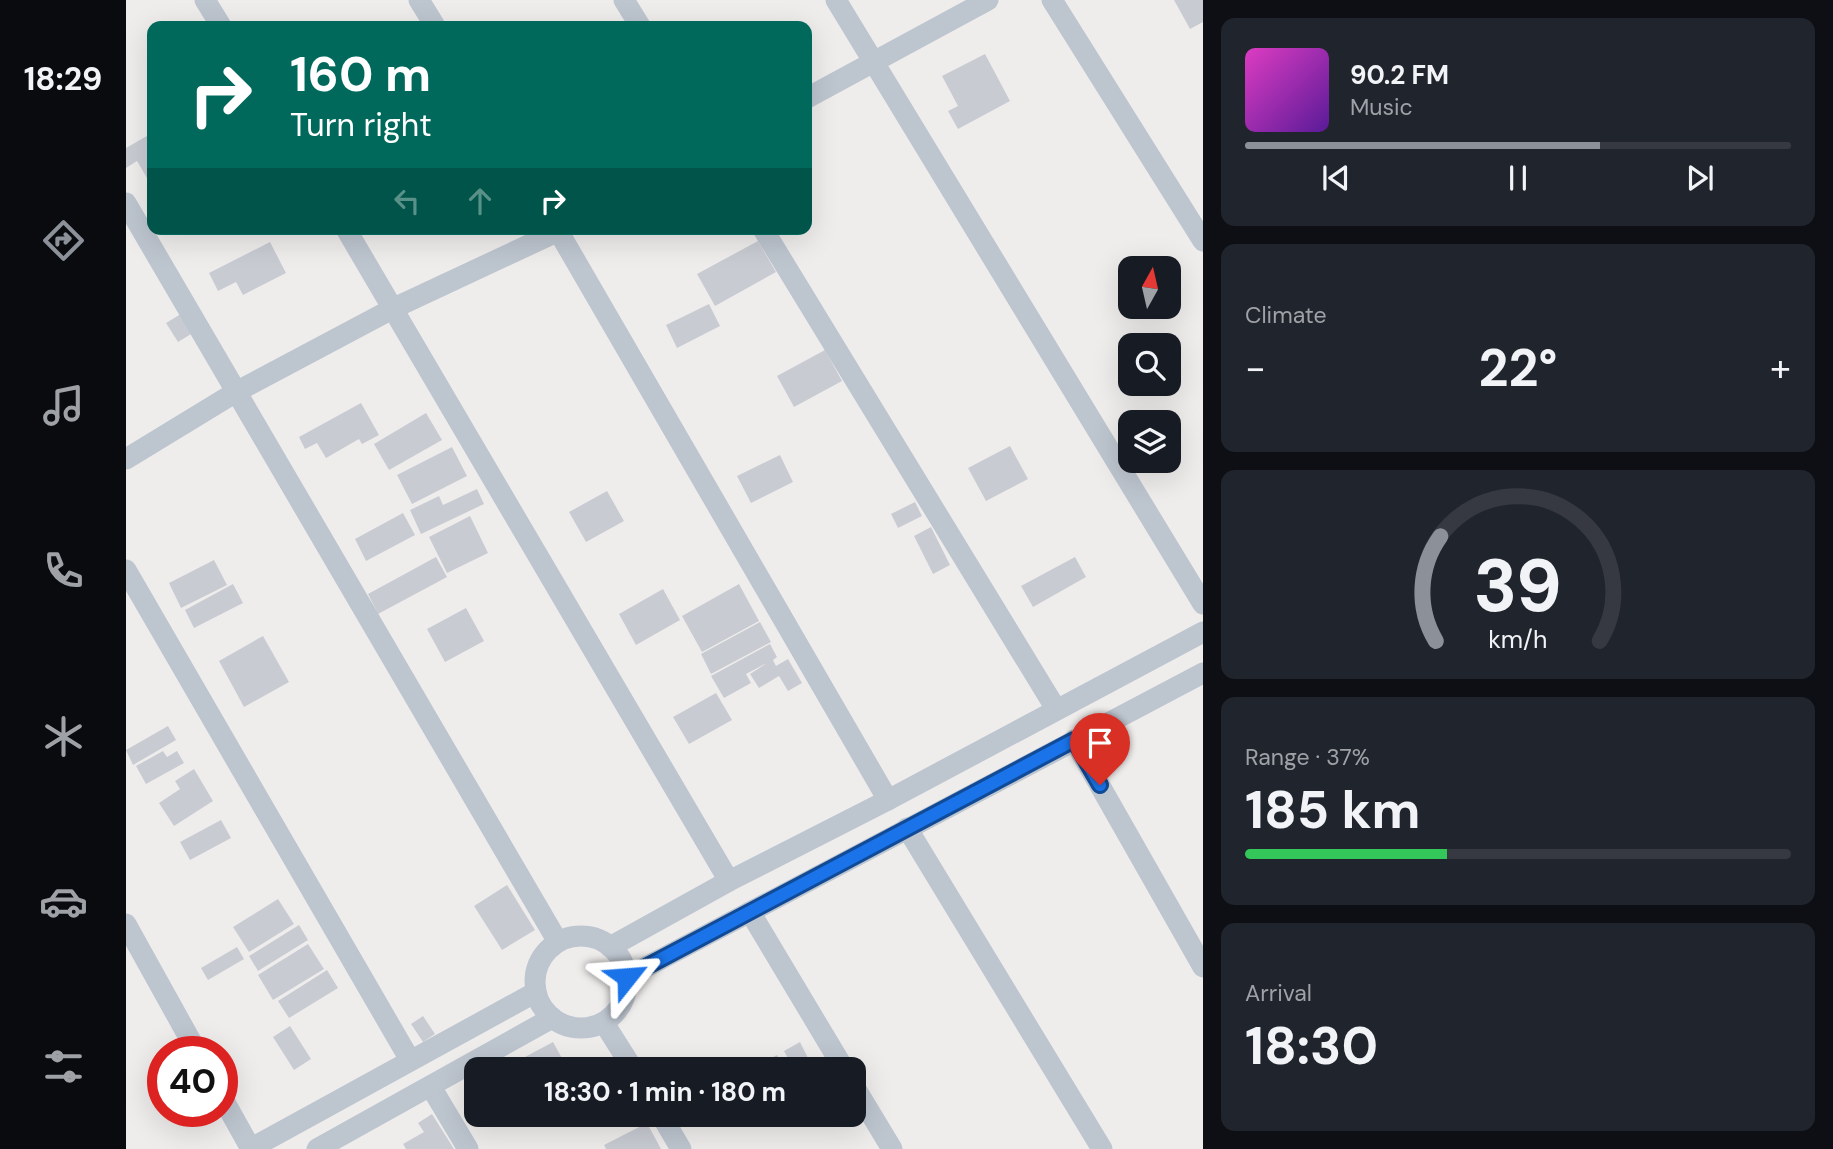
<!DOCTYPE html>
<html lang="en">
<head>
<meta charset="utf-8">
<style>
  :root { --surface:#171b24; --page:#20242c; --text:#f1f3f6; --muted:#9ea1a6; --line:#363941; --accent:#8c9099 }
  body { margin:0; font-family:"DM Sans",sans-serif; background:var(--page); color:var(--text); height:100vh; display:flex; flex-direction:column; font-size:26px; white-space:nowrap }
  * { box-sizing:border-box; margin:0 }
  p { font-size:23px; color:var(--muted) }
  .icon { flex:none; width:38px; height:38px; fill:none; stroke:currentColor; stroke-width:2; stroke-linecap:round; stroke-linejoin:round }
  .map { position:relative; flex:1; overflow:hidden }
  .drawer { display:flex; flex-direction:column; gap:18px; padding:18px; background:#0d0f14; width:630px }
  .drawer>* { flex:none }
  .guide { position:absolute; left:21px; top:21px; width:665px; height:214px; border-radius:14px; box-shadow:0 7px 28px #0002; background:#00695c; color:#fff; overflow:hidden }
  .needle { width:46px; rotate:8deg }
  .tools { position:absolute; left:992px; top:256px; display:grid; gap:14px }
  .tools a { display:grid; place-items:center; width:63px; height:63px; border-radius:14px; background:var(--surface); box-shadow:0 7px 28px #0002; font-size:35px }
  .speed { position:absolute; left:21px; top:1036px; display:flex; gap:14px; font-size:35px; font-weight:700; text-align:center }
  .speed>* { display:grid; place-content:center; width:91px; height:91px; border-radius:50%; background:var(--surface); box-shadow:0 7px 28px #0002; line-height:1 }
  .speed .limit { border:10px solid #d22; background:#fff; color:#111 }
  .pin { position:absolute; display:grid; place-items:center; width:60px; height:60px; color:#fff; margin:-72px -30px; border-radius:50% 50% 50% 0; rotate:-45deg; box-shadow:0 0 7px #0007 }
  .pin .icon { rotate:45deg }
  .me { position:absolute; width:77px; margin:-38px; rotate:62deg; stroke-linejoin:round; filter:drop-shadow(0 0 5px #0008) }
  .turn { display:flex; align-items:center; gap:24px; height:147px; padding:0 28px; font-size:32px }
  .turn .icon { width:91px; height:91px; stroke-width:2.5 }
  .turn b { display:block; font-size:49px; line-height:60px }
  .lanes { display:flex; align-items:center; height:66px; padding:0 28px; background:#0003; justify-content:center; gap:35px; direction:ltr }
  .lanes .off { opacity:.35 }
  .big { font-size:52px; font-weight:700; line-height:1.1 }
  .drawer .widget { flex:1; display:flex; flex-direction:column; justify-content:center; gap:10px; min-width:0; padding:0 24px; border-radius:14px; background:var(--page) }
  .drawer .dial { align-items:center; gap:0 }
  .dial svg { height:182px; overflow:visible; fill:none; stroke:var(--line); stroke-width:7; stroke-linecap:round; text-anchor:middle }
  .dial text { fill:var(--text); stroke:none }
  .song { display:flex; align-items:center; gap:21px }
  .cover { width:84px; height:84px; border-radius:10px; background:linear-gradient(135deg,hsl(310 70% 55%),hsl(270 70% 35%)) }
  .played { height:7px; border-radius:4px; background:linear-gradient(90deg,var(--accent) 65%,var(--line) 65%) }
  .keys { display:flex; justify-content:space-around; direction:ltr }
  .heat { display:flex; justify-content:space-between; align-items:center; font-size:38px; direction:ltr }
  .charge { height:10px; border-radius:5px; background:linear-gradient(90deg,#34c759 37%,var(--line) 0) }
  .trip { position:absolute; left:338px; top:1057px; width:402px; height:70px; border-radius:14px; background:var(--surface); box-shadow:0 7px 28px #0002; font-weight:700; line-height:70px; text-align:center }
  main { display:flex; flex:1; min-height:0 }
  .menu { display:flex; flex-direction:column; width:126px; justify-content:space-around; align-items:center; background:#090b0e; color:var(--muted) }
  .menu .icon { width:49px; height:49px }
  .menu .active { color:var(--accent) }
  .menu b { font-size:32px; color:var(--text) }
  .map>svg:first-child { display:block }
  .building { fill:#c9cbd3 }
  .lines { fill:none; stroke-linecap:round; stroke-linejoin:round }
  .minor { stroke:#bdc5cf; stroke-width:21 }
  .route-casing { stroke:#114b97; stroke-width:18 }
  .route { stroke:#1a73e8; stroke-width:12 }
</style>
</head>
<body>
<main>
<nav class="menu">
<b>18:29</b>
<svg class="icon active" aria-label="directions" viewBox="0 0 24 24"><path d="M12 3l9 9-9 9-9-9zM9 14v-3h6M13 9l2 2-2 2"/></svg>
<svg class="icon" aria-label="music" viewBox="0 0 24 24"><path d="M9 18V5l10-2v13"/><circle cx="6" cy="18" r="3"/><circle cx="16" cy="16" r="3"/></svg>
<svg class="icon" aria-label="phone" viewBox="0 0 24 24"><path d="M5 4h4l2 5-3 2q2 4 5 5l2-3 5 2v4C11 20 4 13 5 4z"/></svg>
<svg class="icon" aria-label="climate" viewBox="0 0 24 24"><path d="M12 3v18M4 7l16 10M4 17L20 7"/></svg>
<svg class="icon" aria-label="car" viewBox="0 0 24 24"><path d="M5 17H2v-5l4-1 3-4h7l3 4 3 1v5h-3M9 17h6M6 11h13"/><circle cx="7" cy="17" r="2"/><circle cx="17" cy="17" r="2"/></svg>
<svg class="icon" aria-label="filters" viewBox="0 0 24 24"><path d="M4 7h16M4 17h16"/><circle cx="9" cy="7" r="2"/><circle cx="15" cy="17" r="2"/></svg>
</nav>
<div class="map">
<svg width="1077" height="1149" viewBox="0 0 1077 1149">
  <rect width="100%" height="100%" fill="#efedec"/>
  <g class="building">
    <path d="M1048,0H1077V22L1064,29Z"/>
    <path d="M859,54L884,101L832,129L822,111L832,106L816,76Z"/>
    <path d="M26,133V175L21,178L11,161L0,168V148Z"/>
    <path d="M632,241L650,272L589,306L571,274Z"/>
    <path d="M144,242L160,273L117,295L110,282L92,291L83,273Z"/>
    <path d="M583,304L594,326L551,348L540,325Z"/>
    <path d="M58,312L70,331L52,342L40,323Z"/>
    <path d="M699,350L716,381L668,407L651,376Z"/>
    <path d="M235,403L253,435L236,444L233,439L200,458L191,443L179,449L173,437Z"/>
    <path d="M300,413L316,440L263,470L248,444Z"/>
    <path d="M884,446L902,479L860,501L842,468Z"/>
    <path d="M326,447L341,476L286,504L271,475Z"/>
    <path d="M654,455L667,482L625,503L611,476Z"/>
    <path d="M351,489L358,504L295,534L284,510L313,496L317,505Z"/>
    <path d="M481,491L498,521L460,542L443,512Z"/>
    <path d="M789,502L796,516L772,528L765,514Z"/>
    <path d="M277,513L289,535L240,561L229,539Z"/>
    <path d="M344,516L362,553L321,573L303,537Z"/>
    <path d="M805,527L824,565L807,574L788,536Z"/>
    <path d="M310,557L321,577L252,614L242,594Z"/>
    <path d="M949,557L960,577L907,607L895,586Z"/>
    <path d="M88,560L101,585L55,608L43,583Z"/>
    <path d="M107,584L117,603L68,628L59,610Z"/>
    <path d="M613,584L633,621L576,652L556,616Z"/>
    <path d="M537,589L554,620L510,645L493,614Z"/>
    <path d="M340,608L358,641L319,662L301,629Z"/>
    <path d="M634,622L645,642L585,674L575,654Z"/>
    <path d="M137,636L163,682L118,707L93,661Z"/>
    <path d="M644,644L651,657L647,660L650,666L662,659L676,683L662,691L653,676L633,688L624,674L641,663L620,674L625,683L598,698L585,676Z"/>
    <path d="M590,693L606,720L563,744L547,717Z"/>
    <path d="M42,726L50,740L7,765L0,750Z"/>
    <path d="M37,751L41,757L51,751L58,763L20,784L10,766Z"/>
    <path d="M68,769L87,801L48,826L33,803L54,789L49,781Z"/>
    <path d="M95,820L105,838L64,860L54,842Z"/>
    <path d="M381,885L409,930L376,950L348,906Z"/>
    <path d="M152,899L168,924L123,952L107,927Z"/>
    <path d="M173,925L182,940L132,971L123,956Z"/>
    <path d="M182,944L198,969L147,1000L132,975Z"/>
    <path d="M111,947L118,959L82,980L75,968Z"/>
    <path d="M201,970L212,988L163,1018L152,1001Z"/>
    <path d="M297,1016L309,1034L297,1042L285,1024Z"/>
    <path d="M164,1026L185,1059L168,1070L147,1037Z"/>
    <path d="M427,1042L438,1062L425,1069H405L399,1057Z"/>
    <path d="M674,1042L684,1062L668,1069L658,1051Z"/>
    <path d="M651,1055L659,1069H625Z"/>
    <path d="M397,1061L402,1069H383Z"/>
    <path d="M306,1114L328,1149H280L277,1144L298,1132L292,1123Z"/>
    <path d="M521,1123L535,1149H480L478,1145Z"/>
  </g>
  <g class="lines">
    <g class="minor">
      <path d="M79,0L95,26"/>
      <path d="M293,0L309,26"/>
      <path d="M498,0L514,26"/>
      <path d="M710,0L1077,604"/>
      <path d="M926,0L1077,241"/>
      <path d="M681,98L862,0"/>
      <path d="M0,203L432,942"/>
      <path d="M220,229L603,881"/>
      <path d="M431,229L762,800"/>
      <path d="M637,229L930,709"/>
      <path d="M0,459L110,392L268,308L437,229"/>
      <path d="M0,570L284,1060"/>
      <path d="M948,740L1077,967"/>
      <path d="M781,828L976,1149"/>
      <path d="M624,912L718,1069"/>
      <path d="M0,924L71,1052"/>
      <circle cx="455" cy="982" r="46"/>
      <path d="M484,947L603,881L762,800L1077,632"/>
      <path d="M501,977L1077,673"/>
      <path d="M478,1023L507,1069"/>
      <path d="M728,1086L766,1149"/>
      <path d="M305,1087L342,1149"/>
      <path d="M96,1097L125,1149"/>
      <path d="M535,1115L555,1149"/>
      <path d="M124,1149L410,992"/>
      <path d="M191,1149L426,1018"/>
    </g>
  </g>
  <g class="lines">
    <defs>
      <path id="route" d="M501,977L948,740L974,785"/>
    </defs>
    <use href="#route" class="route-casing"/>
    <use href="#route" class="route"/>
  </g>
</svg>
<div class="tools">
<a><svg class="needle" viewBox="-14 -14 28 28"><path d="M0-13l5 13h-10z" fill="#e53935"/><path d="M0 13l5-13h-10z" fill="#9ea1a6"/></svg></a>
<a><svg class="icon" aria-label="search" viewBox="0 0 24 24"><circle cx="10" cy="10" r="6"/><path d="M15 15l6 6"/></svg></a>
<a><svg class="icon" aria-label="layers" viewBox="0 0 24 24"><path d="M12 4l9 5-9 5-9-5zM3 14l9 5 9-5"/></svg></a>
</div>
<div class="speed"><div class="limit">40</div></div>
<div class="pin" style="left:974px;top:785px;background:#d93025"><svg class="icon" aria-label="arrive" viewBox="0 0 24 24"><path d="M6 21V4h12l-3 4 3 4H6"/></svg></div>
<svg class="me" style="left:501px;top:977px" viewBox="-20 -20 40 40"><path d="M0-17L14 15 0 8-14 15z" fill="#1a73e8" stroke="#fff" stroke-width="4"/></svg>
<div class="trip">18:30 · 1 min · 180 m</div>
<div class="guide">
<div class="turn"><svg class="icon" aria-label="right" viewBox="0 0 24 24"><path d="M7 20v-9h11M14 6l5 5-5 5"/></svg><div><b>160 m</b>Turn right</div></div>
<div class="lanes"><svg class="icon off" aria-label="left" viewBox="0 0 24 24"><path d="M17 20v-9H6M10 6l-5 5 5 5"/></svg><svg class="icon off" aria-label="ahead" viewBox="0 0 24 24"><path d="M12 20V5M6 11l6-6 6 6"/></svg><svg class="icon" aria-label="right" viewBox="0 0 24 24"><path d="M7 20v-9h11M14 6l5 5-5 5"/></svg></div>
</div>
</div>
<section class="drawer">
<div class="widget">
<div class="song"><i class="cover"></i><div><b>90.2 FM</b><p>Music</p></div></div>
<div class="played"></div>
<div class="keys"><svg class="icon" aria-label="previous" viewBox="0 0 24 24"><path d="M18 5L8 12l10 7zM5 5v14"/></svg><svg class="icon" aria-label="pause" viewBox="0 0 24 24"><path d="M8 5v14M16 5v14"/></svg><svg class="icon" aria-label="next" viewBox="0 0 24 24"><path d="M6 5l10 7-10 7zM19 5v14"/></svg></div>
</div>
<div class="widget"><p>Climate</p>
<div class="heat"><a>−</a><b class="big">22°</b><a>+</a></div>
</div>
<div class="widget dial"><svg viewBox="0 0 100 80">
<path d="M14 69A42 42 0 1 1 86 69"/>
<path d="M14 69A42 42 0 0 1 16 23" stroke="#8c9099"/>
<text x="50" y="56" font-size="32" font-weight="700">39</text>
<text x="50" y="72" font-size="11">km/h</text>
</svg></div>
<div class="widget"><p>Range · 37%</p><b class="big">185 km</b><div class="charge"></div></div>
<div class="widget"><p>Arrival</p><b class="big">18:30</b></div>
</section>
</main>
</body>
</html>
